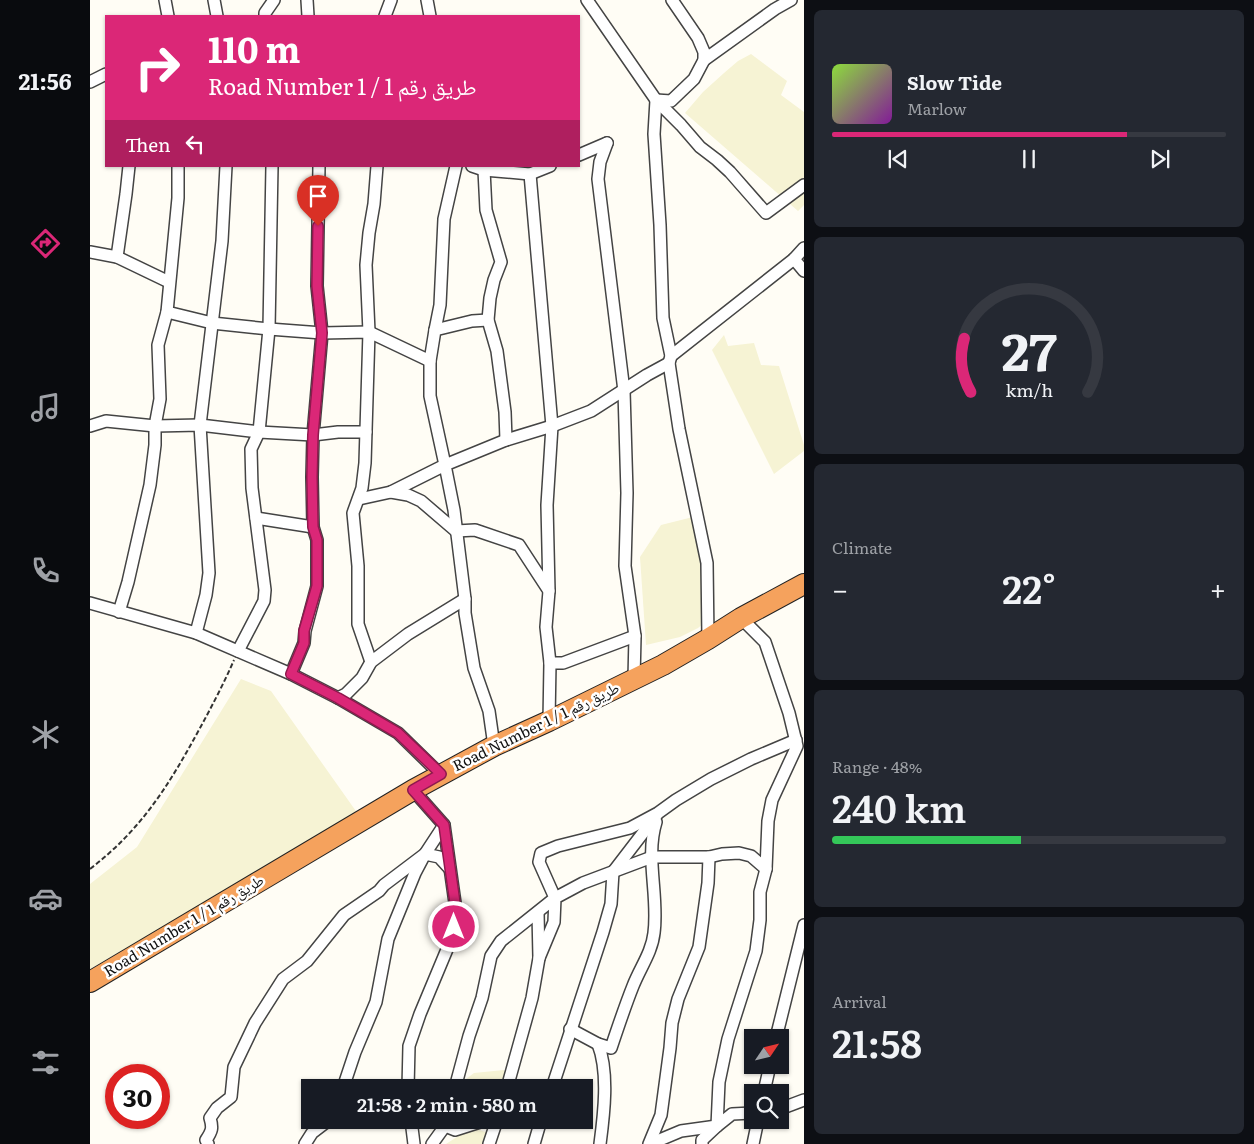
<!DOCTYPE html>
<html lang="en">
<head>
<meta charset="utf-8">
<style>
  :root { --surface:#171b24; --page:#242831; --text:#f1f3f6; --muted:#9ea1a6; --line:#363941; --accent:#db2777 }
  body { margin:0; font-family:Literata,"Noto Naskh Arabic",serif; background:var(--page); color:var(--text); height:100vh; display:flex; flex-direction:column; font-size:19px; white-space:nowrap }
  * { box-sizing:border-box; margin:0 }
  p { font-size:16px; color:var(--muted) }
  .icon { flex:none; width:28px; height:28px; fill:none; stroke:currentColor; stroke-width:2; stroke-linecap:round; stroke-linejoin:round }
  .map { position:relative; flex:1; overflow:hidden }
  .sheet { display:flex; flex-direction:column; gap:10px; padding:10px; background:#0d0f14; width:450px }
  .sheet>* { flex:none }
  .banner { position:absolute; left:15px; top:15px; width:475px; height:152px; border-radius:0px; box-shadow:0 1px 4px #0004; background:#db2777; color:#fff; overflow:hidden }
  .needle { width:32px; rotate:55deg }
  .buttons { position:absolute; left:654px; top:1029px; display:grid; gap:10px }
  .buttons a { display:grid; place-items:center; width:45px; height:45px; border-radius:0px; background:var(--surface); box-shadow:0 1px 4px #0004; font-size:25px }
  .speed { position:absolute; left:15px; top:1064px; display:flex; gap:10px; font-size:25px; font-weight:700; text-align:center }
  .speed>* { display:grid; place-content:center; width:65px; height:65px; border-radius:50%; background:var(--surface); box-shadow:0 1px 4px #0004; line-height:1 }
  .speed .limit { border:8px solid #d22; background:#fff; color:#111 }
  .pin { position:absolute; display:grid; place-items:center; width:42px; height:42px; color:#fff; margin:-51px -21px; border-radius:50% 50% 50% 0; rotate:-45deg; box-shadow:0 0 5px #0007 }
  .pin .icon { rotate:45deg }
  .me { position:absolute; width:55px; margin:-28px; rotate:0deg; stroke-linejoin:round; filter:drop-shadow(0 0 4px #0008) }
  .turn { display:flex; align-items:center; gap:18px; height:105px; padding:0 20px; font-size:22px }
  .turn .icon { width:65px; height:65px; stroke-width:2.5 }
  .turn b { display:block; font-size:35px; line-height:42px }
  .then { display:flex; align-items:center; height:48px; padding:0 20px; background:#0003; gap:10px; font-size:19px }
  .big { font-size:38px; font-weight:600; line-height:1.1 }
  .sheet .tile { flex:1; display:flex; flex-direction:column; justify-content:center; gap:8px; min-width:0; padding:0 18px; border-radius:8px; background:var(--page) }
  .sheet .dial { align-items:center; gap:0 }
  .dial svg { height:130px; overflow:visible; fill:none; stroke:var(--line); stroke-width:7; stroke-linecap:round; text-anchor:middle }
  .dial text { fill:var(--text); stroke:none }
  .song { display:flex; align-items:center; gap:15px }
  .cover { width:60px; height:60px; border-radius:8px; background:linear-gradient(135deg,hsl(90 70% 55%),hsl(290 70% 35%)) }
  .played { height:5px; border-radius:2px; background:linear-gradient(90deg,var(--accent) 75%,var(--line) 75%) }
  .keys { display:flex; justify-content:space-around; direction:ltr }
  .heat { display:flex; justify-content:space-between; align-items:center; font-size:28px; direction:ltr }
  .charge { height:8px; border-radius:4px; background:linear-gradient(90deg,#34c759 48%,var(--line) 0) }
  .trip { position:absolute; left:211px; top:1079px; width:292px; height:50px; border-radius:0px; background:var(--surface); box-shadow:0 1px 4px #0004; font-weight:600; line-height:50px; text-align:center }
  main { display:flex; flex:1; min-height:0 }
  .tab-bar { display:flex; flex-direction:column; width:90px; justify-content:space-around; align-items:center; background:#090b0e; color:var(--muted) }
  .tab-bar .icon { width:35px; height:35px }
  .tab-bar .active { color:var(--accent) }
  .tab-bar b { font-size:22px; color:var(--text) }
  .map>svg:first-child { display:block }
  .farmland { fill:#f6f3d4 }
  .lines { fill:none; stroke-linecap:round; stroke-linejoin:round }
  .street-casing { stroke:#444; stroke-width:14 }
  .highway-casing { stroke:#222; stroke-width:22 }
  .path { stroke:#333; stroke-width:2; stroke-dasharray:5 2.5; stroke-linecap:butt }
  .street { stroke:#fff; stroke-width:11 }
  .highway { stroke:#f5a25d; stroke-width:20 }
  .route-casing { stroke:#8e194d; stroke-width:12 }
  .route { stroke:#db2777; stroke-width:9 }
  .labels { text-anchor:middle; stroke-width:5; stroke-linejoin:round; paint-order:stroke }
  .street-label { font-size:15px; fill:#111; stroke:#fff }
</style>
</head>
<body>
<main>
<nav class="tab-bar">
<b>21:56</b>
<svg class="icon active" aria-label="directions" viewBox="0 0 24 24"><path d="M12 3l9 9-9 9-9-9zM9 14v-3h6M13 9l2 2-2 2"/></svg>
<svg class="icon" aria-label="music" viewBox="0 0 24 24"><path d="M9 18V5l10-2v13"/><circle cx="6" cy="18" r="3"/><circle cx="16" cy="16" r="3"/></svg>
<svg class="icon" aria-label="phone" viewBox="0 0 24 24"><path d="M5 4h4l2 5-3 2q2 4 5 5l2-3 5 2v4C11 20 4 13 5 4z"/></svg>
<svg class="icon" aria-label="climate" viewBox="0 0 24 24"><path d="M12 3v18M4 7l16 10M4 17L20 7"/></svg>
<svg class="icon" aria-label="car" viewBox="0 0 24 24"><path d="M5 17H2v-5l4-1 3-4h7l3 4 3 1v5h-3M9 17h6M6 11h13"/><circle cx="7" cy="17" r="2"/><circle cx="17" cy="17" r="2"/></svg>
<svg class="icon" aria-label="filters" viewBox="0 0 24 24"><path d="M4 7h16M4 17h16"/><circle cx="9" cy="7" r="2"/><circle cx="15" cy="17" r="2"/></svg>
</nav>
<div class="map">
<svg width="714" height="1144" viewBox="0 0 714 1144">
  <rect width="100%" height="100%" fill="#fffdf5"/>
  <g class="farmland">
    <path d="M661,54L697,81L691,95L714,112V205L708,211L595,113L613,92L634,73L648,61Z"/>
    <path d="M634,335L638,346L664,343L671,365L689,366L714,445V451L684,474L622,350Z"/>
    <path d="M603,517L621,617L608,628L590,637L556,645L550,557L571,525Z"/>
    <path d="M151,679L181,691L268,814L0,969V884L47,847Z"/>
    <path d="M414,1070L420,1085L419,1087H374L372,1082L384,1073Z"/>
    <path d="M381,1128L396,1132L400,1144H356Z"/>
  </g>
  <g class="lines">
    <defs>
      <g id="street">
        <path d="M75,0L78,16"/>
        <path d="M124,0L127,16"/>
        <path d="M217,0L218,16"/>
        <path d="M337,0L340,16"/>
        <path d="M497,0L566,100L564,134L570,225L573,318L581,356L579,363L589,429L617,563L618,639"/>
        <path d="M175,16V13L184,0"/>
        <path d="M295,16L301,0"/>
        <path d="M614,60L685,9L701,0"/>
        <path d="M0,82L16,74"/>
        <path d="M566,100L591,125L610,147L627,160L640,172L676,213L714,185"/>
        <path d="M566,100L581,101L604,79L614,60V52L608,38L582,0"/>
        <path d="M517,143L510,162L508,179L534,391L537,493L535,566L545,636L544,679"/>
        <path d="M489,155L517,143"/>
        <path d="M382,166L394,170L440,174L460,166"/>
        <path d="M394,170L396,210L411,262L404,280L400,298L398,320L407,351L415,412L416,440"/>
        <path d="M440,174L462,426L457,505L459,591"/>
        <path d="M0,252L27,257L79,282"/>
        <path d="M27,257L36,194L39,166"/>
        <path d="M704,259L714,271"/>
        <path d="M77,312L122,323L179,329L232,333L279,332L340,361L345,330L382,321L398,320"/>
        <path d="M345,330L350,305L354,219L366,166"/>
        <path d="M581,356L704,259L714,248"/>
        <path d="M0,426L16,421L65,426L110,425L169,432L223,435L248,432H276"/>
        <path d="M301,492L318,495L331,501L366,531L385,530L429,545L459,591L456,627L460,663L459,721"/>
        <path d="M269,499L301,492L355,465L340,396V361"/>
        <path d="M166,518L223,527"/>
        <path d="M0,603L106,633L201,674L248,698L308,733L351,775"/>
        <path d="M29,612L38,582L60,485L65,445V426L70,399L68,345L77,312L88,198V166"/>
        <path d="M651,618L675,642L699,713L707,746L682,800L678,821L676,869"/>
        <path d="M106,633L116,595L119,573L110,425L132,241L136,166"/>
        <path d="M148,651L174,601L175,590L162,488L161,449L169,432L179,329L182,166"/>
        <path d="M281,662L268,624V566L263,513L272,488L275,463L279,332L276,265L279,233L284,204L287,166"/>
        <path d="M460,663H473L545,636"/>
        <path d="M201,674L214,643L215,631L227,586V540L223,527L222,477L223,435L232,333L227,286L229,166"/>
        <path d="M248,698L256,694L272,678L281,662L318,634L375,599"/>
        <path d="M404,746L399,711L384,668L375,613V599L364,510L355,465L416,440L462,426L501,411L557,375L579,363"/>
        <path d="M449,958L464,922L465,898L493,883L562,857H619L632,854L649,853L661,856L676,869L670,892V920L666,951L638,1039L629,1082L627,1126L612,1140V1144"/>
        <path d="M480,1029L508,1044L521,1048C528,1027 535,1006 543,986C550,968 562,952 564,933C569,896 555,857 566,822"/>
        <path d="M686,1038L714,925"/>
        <path d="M508,1044C519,1072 514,1114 510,1144"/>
        <path d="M253,1088L265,1052L286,1002L298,939L325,873L335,854L354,825"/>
        <path d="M318,1088L319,1046L330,1014L358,947L364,927L366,910L354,825L323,790"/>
        <path d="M365,1088L379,1036L392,998L401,956L411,941L465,898L449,862L451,853L468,846L540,828L568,813L586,800L621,779L661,759L706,740"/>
        <path d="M417,1088L442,998L449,958L448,913"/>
        <path d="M462,1088L513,932L521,904L523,872L566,816"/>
        <path d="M674,1092L680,1065"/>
        <path d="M690,1109L714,1100"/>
        <path d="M321,1120L324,1144"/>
        <path d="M238,1122L274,1120"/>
        <path d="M355,1126L365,1130L390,1122H406"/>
        <path d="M118,1144L116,1140C122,1131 123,1128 120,1118L127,1108L141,1097L144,1067L165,1023L193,979L217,961L254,915L289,891L294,885L335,854L349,857L360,869"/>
        <path d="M215,1144L222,1133L239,1120"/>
        <path d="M342,1144L355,1126L356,1120"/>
        <path d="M399,1144L407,1120"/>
        <path d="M444,1144L451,1120"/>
        <path d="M559,1144L571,1115L580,1048L582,1023L588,999L609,947L618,883L619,857"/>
        <path d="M560,1144L591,1131L627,1126L642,1114L662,1113"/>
        <path d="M663,1144L668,1120"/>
      </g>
      <path id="highway" d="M0,982L323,790L404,746L459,721L573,665L618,639L651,618L714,584"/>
    </defs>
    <use href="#street" class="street-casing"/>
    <use href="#highway" class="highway-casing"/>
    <path class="path" d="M0,869C52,829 79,785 110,728C122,706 134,683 144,660"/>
    <use href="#street" class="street"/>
    <use href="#highway" class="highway"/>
  </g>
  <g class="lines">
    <defs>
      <path id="route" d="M228,226L227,286L232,333L223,435L222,477L223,527L227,540V586L214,631V643L201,674L248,698L308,733L351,774L323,790L354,825L366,910L364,927"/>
    </defs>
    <use href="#route" class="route-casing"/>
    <use href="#route" class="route"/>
  </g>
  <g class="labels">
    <g class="street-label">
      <text transform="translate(446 727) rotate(-26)" y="5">Road Number 1 / طريق رقم 1</text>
      <text transform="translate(94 926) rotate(-31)" y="5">Road Number 1 / طريق رقم 1</text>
    </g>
  </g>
</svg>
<div class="buttons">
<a><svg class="needle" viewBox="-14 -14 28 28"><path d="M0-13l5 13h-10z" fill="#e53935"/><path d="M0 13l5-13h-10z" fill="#9ea1a6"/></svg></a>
<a><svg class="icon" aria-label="search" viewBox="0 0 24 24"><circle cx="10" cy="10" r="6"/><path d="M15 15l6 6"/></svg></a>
</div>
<div class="speed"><div class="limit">30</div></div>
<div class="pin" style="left:228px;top:226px;background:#d93025"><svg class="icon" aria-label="arrive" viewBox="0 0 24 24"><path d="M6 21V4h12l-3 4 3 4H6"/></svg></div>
<svg class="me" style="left:364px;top:927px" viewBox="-20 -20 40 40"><circle r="17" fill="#db2777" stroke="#fff" stroke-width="3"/><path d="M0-11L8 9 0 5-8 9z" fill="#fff"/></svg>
<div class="trip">21:58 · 2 min · 580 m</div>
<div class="banner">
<div class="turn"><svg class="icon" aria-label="right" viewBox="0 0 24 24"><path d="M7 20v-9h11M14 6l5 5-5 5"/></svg><div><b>110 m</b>Road Number 1 / طريق رقم 1</div></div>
<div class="then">Then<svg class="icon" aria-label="left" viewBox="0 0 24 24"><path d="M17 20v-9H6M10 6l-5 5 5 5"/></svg></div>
</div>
</div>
<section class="sheet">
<div class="tile">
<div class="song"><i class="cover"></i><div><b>Slow Tide</b><p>Marlow</p></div></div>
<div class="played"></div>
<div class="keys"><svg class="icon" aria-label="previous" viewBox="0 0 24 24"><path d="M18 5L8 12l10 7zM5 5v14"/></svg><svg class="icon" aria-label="pause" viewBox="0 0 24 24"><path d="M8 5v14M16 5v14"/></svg><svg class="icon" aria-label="next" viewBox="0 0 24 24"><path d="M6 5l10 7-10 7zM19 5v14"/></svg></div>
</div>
<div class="tile dial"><svg viewBox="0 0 100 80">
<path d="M14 69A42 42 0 1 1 86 69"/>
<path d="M14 69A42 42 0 0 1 10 36" stroke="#db2777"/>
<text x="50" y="56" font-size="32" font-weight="700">27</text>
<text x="50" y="72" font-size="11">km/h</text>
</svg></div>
<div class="tile"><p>Climate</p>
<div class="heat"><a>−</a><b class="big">22°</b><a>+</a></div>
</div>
<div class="tile"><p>Range · 48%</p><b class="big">240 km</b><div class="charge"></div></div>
<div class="tile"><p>Arrival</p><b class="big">21:58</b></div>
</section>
</main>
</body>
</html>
